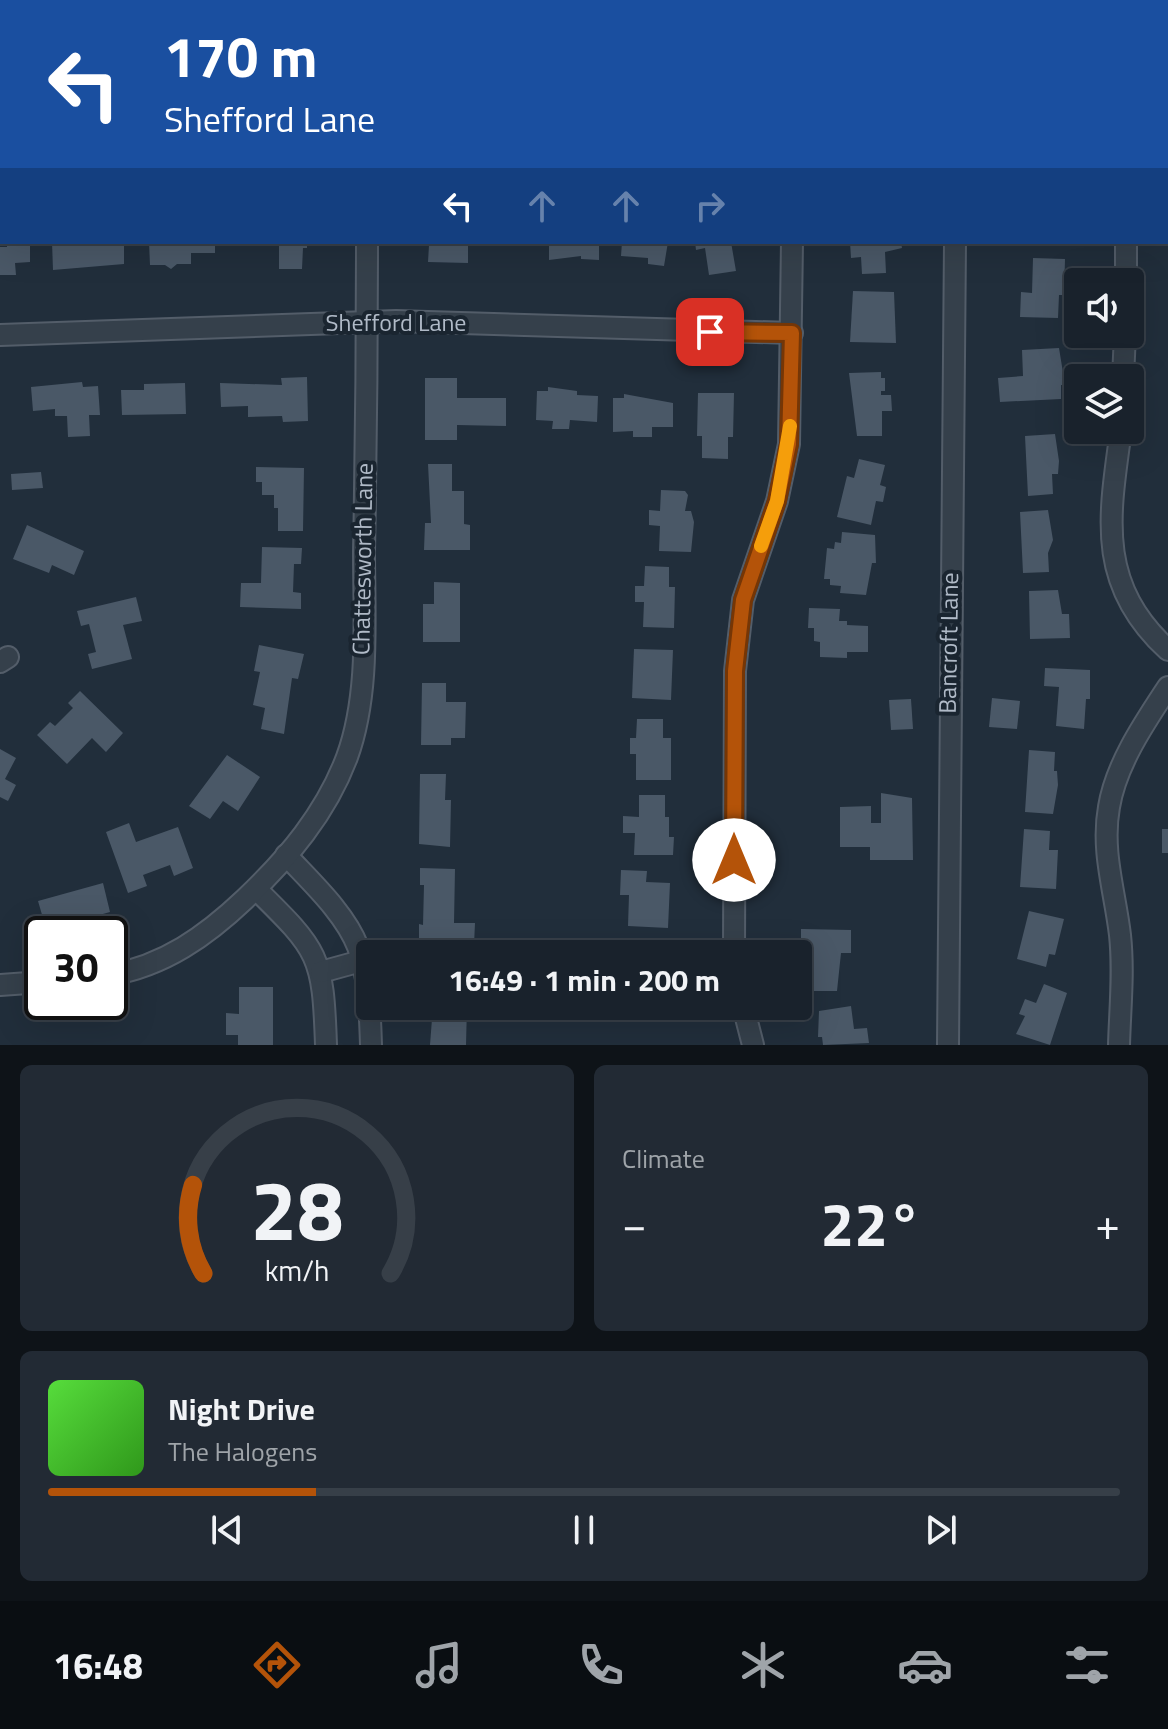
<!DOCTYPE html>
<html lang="en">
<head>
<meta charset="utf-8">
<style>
  :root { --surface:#19222c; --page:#222a34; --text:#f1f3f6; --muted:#9fa4a9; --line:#373f48; --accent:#b45309 }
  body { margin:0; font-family:"Titillium Web",sans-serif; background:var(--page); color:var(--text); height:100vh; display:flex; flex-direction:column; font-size:30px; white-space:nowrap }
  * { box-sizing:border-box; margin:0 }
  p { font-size:26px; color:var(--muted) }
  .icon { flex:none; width:44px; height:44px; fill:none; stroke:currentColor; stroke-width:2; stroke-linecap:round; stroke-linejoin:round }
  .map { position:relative; height:1045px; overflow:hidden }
  .panel { display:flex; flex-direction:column; gap:20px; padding:20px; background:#0e1318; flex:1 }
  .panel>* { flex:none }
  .hud { position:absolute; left:0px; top:0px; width:1168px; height:244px; box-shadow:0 8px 32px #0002,0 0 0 2px var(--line); background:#1a4fa0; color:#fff; overflow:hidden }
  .fabs { position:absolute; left:1064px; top:268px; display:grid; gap:16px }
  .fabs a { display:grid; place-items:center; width:80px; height:80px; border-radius:8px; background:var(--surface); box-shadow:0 8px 32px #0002,0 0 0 2px var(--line); font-size:40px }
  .speed { position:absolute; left:24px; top:916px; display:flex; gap:16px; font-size:40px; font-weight:700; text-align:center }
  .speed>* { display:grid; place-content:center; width:104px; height:104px; border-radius:50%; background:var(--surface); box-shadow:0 8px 32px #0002,0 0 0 2px var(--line); line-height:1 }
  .speed .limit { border:4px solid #111; border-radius:12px; background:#fff; color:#111 }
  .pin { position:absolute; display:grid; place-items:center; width:68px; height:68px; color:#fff; margin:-34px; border-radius:16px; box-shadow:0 4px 12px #0006 }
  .me { position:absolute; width:88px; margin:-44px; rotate:0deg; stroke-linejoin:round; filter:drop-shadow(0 0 6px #0008) }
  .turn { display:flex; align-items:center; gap:28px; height:168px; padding:0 32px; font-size:36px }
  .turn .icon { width:104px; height:104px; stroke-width:2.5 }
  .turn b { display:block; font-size:56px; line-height:68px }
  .lanes { display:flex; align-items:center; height:76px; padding:0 32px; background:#0003; justify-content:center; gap:40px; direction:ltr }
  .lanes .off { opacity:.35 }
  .big { font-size:60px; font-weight:700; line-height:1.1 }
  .panel .widget { flex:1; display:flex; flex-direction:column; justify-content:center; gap:12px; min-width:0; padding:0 28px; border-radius:12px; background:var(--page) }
  .panel .dial { align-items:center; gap:0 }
  .dial svg { height:208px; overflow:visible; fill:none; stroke:var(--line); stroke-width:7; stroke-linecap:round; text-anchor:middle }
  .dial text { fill:var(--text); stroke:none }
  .song { display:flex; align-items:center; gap:24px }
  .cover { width:96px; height:96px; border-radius:12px; background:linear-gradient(135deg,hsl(110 70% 55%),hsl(110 70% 35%)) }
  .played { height:8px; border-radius:4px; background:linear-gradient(90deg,var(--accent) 25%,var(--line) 25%) }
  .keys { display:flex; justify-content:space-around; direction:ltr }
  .heat { display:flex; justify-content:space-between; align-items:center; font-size:44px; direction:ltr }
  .panel .tiles { flex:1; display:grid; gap:20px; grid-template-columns:1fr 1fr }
  .widget:last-child { grid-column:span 2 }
  .trip { position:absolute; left:356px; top:940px; width:456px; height:80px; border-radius:8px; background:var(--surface); box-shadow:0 8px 32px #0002,0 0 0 2px var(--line); font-weight:700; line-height:80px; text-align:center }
  .dock { display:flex; height:128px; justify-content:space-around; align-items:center; background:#0a0e12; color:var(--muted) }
  .dock .icon { width:56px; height:56px }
  .dock .selected { color:var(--accent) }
  .dock b { font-size:36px; color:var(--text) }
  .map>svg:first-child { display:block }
  .building { fill:#4a5867 }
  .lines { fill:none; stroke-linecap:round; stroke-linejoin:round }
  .street-casing { stroke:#535d69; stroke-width:24 }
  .street { stroke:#35404b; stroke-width:20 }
  .route-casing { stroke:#753606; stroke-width:20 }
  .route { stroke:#b45309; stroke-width:14 }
  .slow { stroke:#f59e0b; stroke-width:14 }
  .labels { text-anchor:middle; stroke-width:8; stroke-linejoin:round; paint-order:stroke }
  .street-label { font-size:24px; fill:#b0bac7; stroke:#1a2530 }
</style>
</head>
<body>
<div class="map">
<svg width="1168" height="1045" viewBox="0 0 1168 1045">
  <rect width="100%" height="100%" fill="#212e3b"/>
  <g class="building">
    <path d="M7,242H30V262L15,263L16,275H0V247H7Z"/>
    <path d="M52,242H124V264L53,270Z"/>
    <path d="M149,242H215V253H191V264H177L171,269L165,265H150Z"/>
    <path d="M279,242H307V248H303L302,269H279Z"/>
    <path d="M436,242H468V263L428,262L429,245H436Z"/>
    <path d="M549,242H599V260L581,259V256L549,260Z"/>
    <path d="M622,242H668L664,266L648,264V258L621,256Z"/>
    <path d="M695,242H731L736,271L709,275L705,248L696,250Z"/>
    <path d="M850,242H901L902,248L885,252L886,273L862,274L861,257L851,258Z"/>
    <path d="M1033,258L1065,259L1064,295H1059L1058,318L1020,317L1021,292L1032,293Z"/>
    <path d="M853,291L894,292L896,343L850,342Z"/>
    <path d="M1059,348L1065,385H1061V399L1000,402L998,378L1023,376L1022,350Z"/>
    <path d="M881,372V378H885V391H881V395H891L892,411H882V436H857L849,373Z"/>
    <path d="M307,377L308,421L283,422L282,416L248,417V406L221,407L220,383L282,385L281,378Z"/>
    <path d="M425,378H457V398H506V426L457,425V440H425Z"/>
    <path d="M82,382L83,387L98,386L100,415H89L90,436L68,437L67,416H55V409L33,411L31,387Z"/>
    <path d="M185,383L186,414L122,415L121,390H144V384Z"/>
    <path d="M548,387L577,391V395L598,396L597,422L570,420L569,429H552L553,421L536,420L537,391H548Z"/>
    <path d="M698,393H734L733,437H728V459L702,458V436H697Z"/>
    <path d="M624,394L673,403V427H652V437H633V431L613,432V398H624Z"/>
    <path d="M1055,434L1059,461L1058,474H1052L1053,494L1028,496L1025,436Z"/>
    <path d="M859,459L885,465L880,485L886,487L883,502L876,501L871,525L837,517L847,476L854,478Z"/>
    <path d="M428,464H452V491H464V524L470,525V550H424L425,523H431Z"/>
    <path d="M256,467L304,468L303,531H278V508H274V495H262V482H256Z"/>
    <path d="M41,472L43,488L12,490L11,474Z"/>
    <path d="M661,490L685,491L688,495L685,511H691L694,522L691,552L659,551L660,526L649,525V510L660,511Z"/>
    <path d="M1048,510L1053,540L1048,553L1049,572L1023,573L1020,512Z"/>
    <path d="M27,525L84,551L74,575L52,565L49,573L13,559Z"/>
    <path d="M842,532L875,535L876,563H872L866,595L840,593L841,586L830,585V579H824L827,548L834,549L835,542L841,543Z"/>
    <path d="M262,547L302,548L301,564H294L293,592L301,593V609L240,607L241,583H261Z"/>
    <path d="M645,566L669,567V587H675L674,628L643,627L644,602H635V586H644Z"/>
    <path d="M434,582L460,583V642H423V604H434Z"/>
    <path d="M1058,590L1062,614H1069L1070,638L1030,639L1029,591Z"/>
    <path d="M136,597L142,621L123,625L132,659L92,669L88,654L96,652L89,624L81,626L77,611Z"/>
    <path d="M809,608L840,609L839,621H847V625L868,626V652H847V658L820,657V642L814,641V628H808Z"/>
    <path d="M259,645L304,654L298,679L292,678L284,734L261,729L265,708L253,705L260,672L254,671Z"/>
    <path d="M634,649L673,650L671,700L632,698Z"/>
    <path d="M1045,668L1090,670V699H1086L1084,729L1056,726L1059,687L1044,686Z"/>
    <path d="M422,683H446V702H466L465,738H451V745H421Z"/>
    <path d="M80,691L123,733L106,752L92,738L67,764L37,735L50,722L55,726L73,708L68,703Z"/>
    <path d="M992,698L1020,701L1017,729L989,727Z"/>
    <path d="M911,699L913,729L891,730L889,700Z"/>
    <path d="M637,719H663V738H671V780H636V754H630V738H636Z"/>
    <path d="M0,749L16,758L5,779L16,785L8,801L0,797Z"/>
    <path d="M1029,750L1055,752L1054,771H1057L1058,785L1053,814L1025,812Z"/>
    <path d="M227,755L260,777L238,811L223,801L210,819L189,806Z"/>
    <path d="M420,774H446L445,800H451L450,847L419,844Z"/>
    <path d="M881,793L912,798L913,860H870V847H840V807L871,806V823H881Z"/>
    <path d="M639,795H665V817H669V837H674L673,855H634L635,833H623V816L639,817Z"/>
    <path d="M129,823L136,842L178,827L193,868L174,876L170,865L143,875L147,886L128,893L106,832Z"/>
    <path d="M1024,829L1050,831L1049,850H1058L1056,889L1020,887Z"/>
    <rect x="1162" y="829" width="6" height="24"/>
    <path d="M420,868L455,869L454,923H475L474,945L419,942V924L423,925L424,885H420Z"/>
    <path d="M621,870L647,871L646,882L670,883L668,928L628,926L629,895H620Z"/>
    <path d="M103,883L110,912L67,924L66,919L45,925L38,901Z"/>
    <path d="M1029,911L1064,919L1055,955L1049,954L1046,967L1017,959Z"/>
    <path d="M801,929L851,930V953H841L837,991H809V971H801Z"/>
    <path d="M1044,984L1067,993L1050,1045L1016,1034L1025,1016L1019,1014L1025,999L1036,1003Z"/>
    <path d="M239,987H273V1045H238V1035H226V1013L239,1014Z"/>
    <path d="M433,1006H467L466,1045H430Z"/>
    <path d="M851,1006L854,1029L867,1028L869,1043L823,1045L822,1037H818L819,1011Z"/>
  </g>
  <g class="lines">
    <defs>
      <g id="street">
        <path d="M697,0L698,2"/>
        <path d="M159,2H230"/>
        <path d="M364,2L366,0"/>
        <path d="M778,2L780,0"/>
        <path d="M956,2V0"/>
        <path d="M1127,2V0"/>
        <path d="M0,10H2"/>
        <path d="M1126,282V242"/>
        <path d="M0,335L396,321L792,333"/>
        <path d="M1123,378L1125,334"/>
        <path d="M1121,430C1109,517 1096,584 1168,650"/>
        <path d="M0,662L8,657"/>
        <path d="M286,855C311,882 345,913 358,947C369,978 370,1013 371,1045"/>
        <path d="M256,889C319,951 323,955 326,1045"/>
        <path d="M734,954L735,671L743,600L777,501L789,444L792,242"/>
        <path d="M321,972L361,961"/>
        <path d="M110,975C164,966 206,936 245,899C288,858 326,813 347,757C370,694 364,618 364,552C366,449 367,345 367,242"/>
        <path d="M0,985L42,982"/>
        <path d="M743,1006L753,1045"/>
        <path d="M948,1045L955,242"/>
        <path d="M1119,1045C1120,1008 1124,972 1120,935C1115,892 1101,851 1109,807C1116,764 1145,722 1168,687"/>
      </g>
    </defs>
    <use href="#street" class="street-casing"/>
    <use href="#street" class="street"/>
  </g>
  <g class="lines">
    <defs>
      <path id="route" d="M710,332L792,333L789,444L777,501L743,600L735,671L734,860"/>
    </defs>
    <use href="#route" class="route-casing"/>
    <use href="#route" class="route"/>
    <path class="slow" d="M761,546L777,501L790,426"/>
  </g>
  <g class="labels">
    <g class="street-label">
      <text x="396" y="331">Shefford Lane</text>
      <text transform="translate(363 559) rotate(-89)" y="8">Chattesworth Lane</text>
      <text transform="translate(949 643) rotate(-89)" y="8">Bancroft Lane</text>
    </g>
  </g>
</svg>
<div class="fabs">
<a><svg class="icon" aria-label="sound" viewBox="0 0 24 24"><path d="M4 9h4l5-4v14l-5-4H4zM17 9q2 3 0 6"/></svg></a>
<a><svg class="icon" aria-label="layers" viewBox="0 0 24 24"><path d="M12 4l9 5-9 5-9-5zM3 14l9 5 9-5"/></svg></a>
</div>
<div class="speed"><div class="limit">30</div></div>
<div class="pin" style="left:710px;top:332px;background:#d93025"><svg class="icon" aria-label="arrive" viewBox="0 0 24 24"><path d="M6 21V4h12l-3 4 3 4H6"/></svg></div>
<svg class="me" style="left:734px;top:860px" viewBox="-20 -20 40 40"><circle r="19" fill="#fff"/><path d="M0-13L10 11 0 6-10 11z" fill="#b45309"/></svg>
<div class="trip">16:49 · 1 min · 200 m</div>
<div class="hud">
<div class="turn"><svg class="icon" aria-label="left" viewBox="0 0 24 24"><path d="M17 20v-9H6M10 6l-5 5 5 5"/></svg><div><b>170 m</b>Shefford Lane</div></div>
<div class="lanes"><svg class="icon" aria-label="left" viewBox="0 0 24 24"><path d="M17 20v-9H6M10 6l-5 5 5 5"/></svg><svg class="icon off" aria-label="ahead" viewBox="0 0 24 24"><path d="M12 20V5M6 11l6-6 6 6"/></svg><svg class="icon off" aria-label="ahead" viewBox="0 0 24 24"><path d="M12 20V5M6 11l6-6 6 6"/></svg><svg class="icon off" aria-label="right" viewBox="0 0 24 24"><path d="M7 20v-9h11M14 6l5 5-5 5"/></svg></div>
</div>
</div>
<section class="panel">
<div class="tiles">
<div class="widget dial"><svg viewBox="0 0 100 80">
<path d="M14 69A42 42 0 1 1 86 69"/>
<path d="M14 69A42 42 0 0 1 10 35" stroke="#b45309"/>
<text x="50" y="56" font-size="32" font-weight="700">28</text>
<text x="50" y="72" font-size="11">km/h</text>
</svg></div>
<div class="widget"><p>Climate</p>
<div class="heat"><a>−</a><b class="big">22°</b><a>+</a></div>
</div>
<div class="widget">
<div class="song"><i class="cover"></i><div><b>Night Drive</b><p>The Halogens</p></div></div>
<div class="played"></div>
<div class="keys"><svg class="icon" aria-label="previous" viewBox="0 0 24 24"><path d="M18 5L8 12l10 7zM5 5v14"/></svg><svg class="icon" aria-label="pause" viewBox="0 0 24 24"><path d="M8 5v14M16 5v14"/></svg><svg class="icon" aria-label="next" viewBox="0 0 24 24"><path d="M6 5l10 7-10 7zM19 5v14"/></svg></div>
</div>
</div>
</section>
<nav class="dock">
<b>16:48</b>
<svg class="icon selected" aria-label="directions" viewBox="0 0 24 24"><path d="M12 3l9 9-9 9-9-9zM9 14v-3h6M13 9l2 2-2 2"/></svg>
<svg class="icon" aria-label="music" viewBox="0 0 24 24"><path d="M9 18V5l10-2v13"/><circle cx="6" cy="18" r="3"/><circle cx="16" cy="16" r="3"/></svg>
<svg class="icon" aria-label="phone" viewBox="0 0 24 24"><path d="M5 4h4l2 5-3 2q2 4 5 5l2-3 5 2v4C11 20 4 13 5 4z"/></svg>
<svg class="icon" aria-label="climate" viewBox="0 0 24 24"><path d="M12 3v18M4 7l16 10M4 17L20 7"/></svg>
<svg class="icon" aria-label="car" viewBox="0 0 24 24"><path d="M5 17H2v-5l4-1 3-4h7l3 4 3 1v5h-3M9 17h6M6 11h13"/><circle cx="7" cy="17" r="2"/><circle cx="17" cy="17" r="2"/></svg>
<svg class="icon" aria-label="filters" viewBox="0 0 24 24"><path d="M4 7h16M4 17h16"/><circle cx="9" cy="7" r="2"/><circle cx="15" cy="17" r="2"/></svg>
</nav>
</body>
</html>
